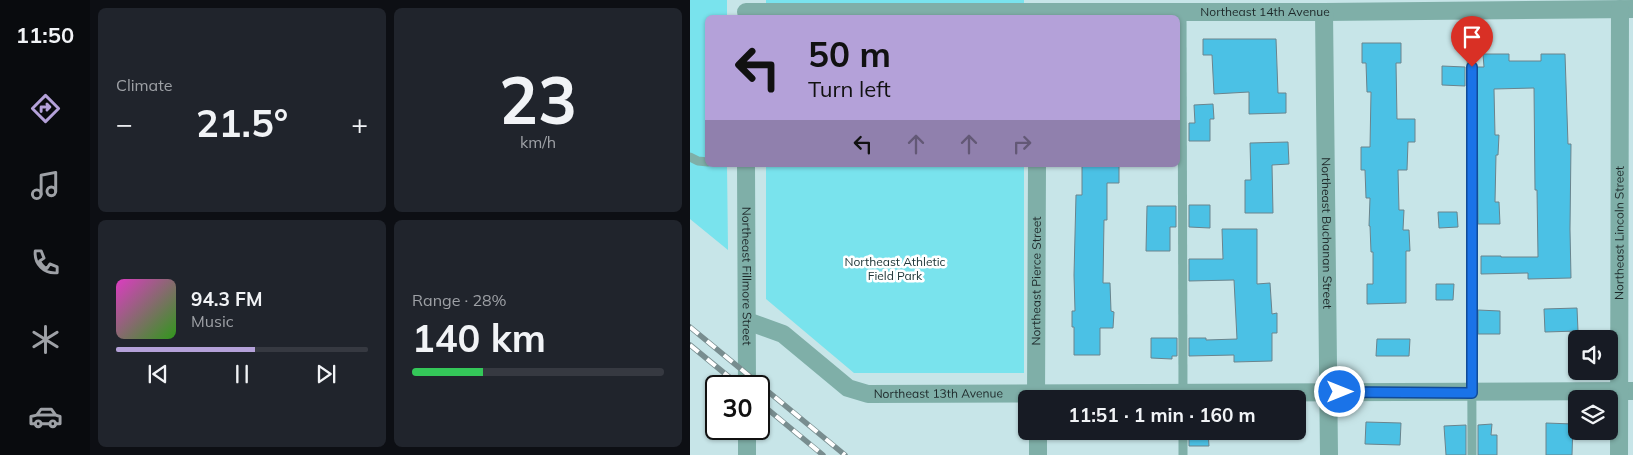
<!DOCTYPE html>
<html lang="en">
<head>
<meta charset="utf-8">
<style>
  :root { --surface:#171b24; --page:#20242c; --text:#f1f3f6; --muted:#9ea1a6; --line:#363941; --accent:#b4a1d9 }
  body { margin:0; font-family:Mulish,sans-serif; background:var(--page); color:var(--text); height:100vh; display:flex; flex-direction:column; font-size:19px; white-space:nowrap }
  * { box-sizing:border-box; margin:0 }
  p { font-size:16px; color:var(--muted) }
  .icon { flex:none; width:28px; height:28px; fill:none; stroke:currentColor; stroke-width:2; stroke-linecap:round; stroke-linejoin:round }
  .map { position:relative; flex:1; overflow:hidden }
  .drawer { display:flex; flex-direction:column; gap:8px; padding:8px; background:#0d0f14; width:600px }
  .drawer>* { flex:none }
  .guide { position:absolute; left:15px; top:15px; width:475px; height:152px; border-radius:8px; box-shadow:0 1px 4px #0004; background:#b4a1d9; color:#111; overflow:hidden }
  .controls { position:absolute; left:878px; top:330px; display:grid; gap:10px }
  .controls a { display:grid; place-items:center; width:50px; height:50px; border-radius:8px; background:var(--surface); box-shadow:0 1px 4px #0004; font-size:25px }
  .speed { position:absolute; left:15px; top:375px; display:flex; gap:10px; font-size:25px; font-weight:700; text-align:center }
  .speed>* { display:grid; place-content:center; width:65px; height:65px; border-radius:50%; background:var(--surface); box-shadow:0 1px 4px #0004; line-height:1 }
  .speed .limit { border:2px solid #111; border-radius:8px; background:#fff; color:#111 }
  .pin { position:absolute; display:grid; place-items:center; width:42px; height:42px; color:#fff; margin:-51px -21px; border-radius:50% 50% 50% 0; rotate:-45deg; box-shadow:0 0 5px #0007 }
  .pin .icon { rotate:45deg }
  .me { position:absolute; width:55px; margin:-28px; rotate:90deg; stroke-linejoin:round; filter:drop-shadow(0 0 4px #0008) }
  .turn { display:flex; align-items:center; gap:18px; height:105px; padding:0 20px; font-size:22px }
  .turn .icon { width:65px; height:65px; stroke-width:2.5 }
  .turn b { display:block; font-size:35px; line-height:42px }
  .lanes { display:flex; align-items:center; height:48px; padding:0 20px; background:#0003; justify-content:center; gap:25px; direction:ltr }
  .lanes .off { opacity:.35 }
  .big { font-size:38px; font-weight:700; line-height:1.1 }
  .drawer .widget { flex:1; display:flex; flex-direction:column; justify-content:center; gap:8px; min-width:0; padding:0 18px; border-radius:8px; background:var(--page) }
  .drawer .dial { align-items:center; gap:0 }
  .dial b { font-size:65px; line-height:1 }
  .song { display:flex; align-items:center; gap:15px }
  .cover { width:60px; height:60px; border-radius:8px; background:linear-gradient(135deg,hsl(310 70% 55%),hsl(110 70% 35%)) }
  .played { height:5px; border-radius:2px; background:linear-gradient(90deg,var(--accent) 55%,var(--line) 55%) }
  .keys { display:flex; justify-content:space-around; direction:ltr }
  .heat { display:flex; justify-content:space-between; align-items:center; font-size:28px; direction:ltr }
  .charge { height:8px; border-radius:4px; background:linear-gradient(90deg,#34c759 28%,var(--line) 0) }
  .drawer .tiles { flex:1; display:grid; gap:8px; grid-template-columns:repeat(2,1fr) }
  .trip { position:absolute; left:328px; top:390px; width:288px; height:50px; border-radius:8px; background:var(--surface); box-shadow:0 1px 4px #0004; font-weight:700; line-height:50px; text-align:center }
  main { display:flex; flex:1; min-height:0 }
  .dock { display:flex; flex-direction:column; width:90px; justify-content:space-around; align-items:center; background:#090b0e; color:var(--muted) }
  .dock .icon { width:35px; height:35px }
  .dock .on { color:var(--accent) }
  .dock b { font-size:22px; color:var(--text) }
  .map>svg:first-child { display:block }
  .green { fill:#79e3ed }
  .building { fill:#4bc1e5; stroke:#6a848d }
  .lines { fill:none; stroke-linecap:round; stroke-linejoin:round }
  .lane { stroke:#7fafa8; stroke-width:9 }
  .street { stroke:#7fafa8; stroke-width:18 }
  .rail-casing { stroke:#788d8f; stroke-width:5.5 }
  .rail { stroke:#fff; stroke-width:4; stroke-dasharray:11; stroke-linecap:butt }
  .route-casing { stroke:#114b97; stroke-width:12 }
  .route { stroke:#1a73e8; stroke-width:9 }
  .labels { text-anchor:middle; stroke-width:5; stroke-linejoin:round; paint-order:stroke }
  .street-label { font-size:12px; fill:#1d2829; stroke:#fff }
  .park-label { font-size:12px; fill:#203739; stroke:#fff }
</style>
</head>
<body>
<main>
<nav class="dock">
<b>11:50</b>
<svg class="icon on" aria-label="directions" viewBox="0 0 24 24"><path d="M12 3l9 9-9 9-9-9zM9 14v-3h6M13 9l2 2-2 2"/></svg>
<svg class="icon" aria-label="music" viewBox="0 0 24 24"><path d="M9 18V5l10-2v13"/><circle cx="6" cy="18" r="3"/><circle cx="16" cy="16" r="3"/></svg>
<svg class="icon" aria-label="phone" viewBox="0 0 24 24"><path d="M5 4h4l2 5-3 2q2 4 5 5l2-3 5 2v4C11 20 4 13 5 4z"/></svg>
<svg class="icon" aria-label="climate" viewBox="0 0 24 24"><path d="M12 3v18M4 7l16 10M4 17L20 7"/></svg>
<svg class="icon" aria-label="car" viewBox="0 0 24 24"><path d="M5 17H2v-5l4-1 3-4h7l3 4 3 1v5h-3M9 17h6M6 11h13"/><circle cx="7" cy="17" r="2"/><circle cx="17" cy="17" r="2"/></svg>
</nav>
<section class="drawer">
<div class="tiles">
<div class="widget"><p>Climate</p>
<div class="heat"><a>−</a><b class="big">21.5°</b><a>+</a></div>
</div>
<div class="widget dial"><b>23</b><p>km/h</p></div>
<div class="widget">
<div class="song"><i class="cover"></i><div><b>94.3 FM</b><p>Music</p></div></div>
<div class="played"></div>
<div class="keys"><svg class="icon" aria-label="previous" viewBox="0 0 24 24"><path d="M18 5L8 12l10 7zM5 5v14"/></svg><svg class="icon" aria-label="pause" viewBox="0 0 24 24"><path d="M8 5v14M16 5v14"/></svg><svg class="icon" aria-label="next" viewBox="0 0 24 24"><path d="M6 5l10 7-10 7zM19 5v14"/></svg></div>
</div>
<div class="widget"><p>Range · 28%</p><b class="big">140 km</b><div class="charge"></div></div>
</div>
</section>
<div class="map">
<svg width="943" height="455" viewBox="0 0 943 455">
  <rect width="100%" height="100%" fill="#c7e5e8"/>
  <g class="green">
    <path d="M0,0H37V17L18,18V165H37L38,250L0,219Z"/>
    <rect x="76" y="0" width="258" height="17"/>
    <path d="M76,165H334V373H164L76,299Z"/>
  </g>
  <g class="building">
    <path d="M513,39H586L588,93H596V113L559,114V92L524,94L522,55H513Z"/>
    <path d="M672,43H711V63H706L707,119H725V142H718L717,170H708L709,210H714L713,230H719L720,251H716V303L677,304V284H683V252H681L680,226H679L680,198H676L675,170H671V147H680L681,92H677L676,63H672Z"/>
    <path d="M793,54H819V61H851V54H875L878,144H881L880,229L881,278L838,279V273L791,274V256H811V257H848L847,190H845L844,88L804,89L805,135H809L808,155H806L805,202H809L810,224H788L787,67H794Z"/>
    <path d="M752,66L775,67V86L752,85Z"/>
    <path d="M523,104L524,119H520V141H499V123H505L504,105Z"/>
    <path d="M598,142L599,164L582,165L583,213H555V180H561L560,143Z"/>
    <path d="M392,165H429V183H417V220H414L413,283H420L421,311L424,312L423,328H410V355H384V327H382V311H385L384,275L386,195H392Z"/>
    <path d="M499,205H520V228L499,227Z"/>
    <path d="M457,206H486V227H480V251H456Z"/>
    <path d="M748,212H767L768,227L749,228Z"/>
    <path d="M532,229H567V284L580,283L582,314L587,313V333H582V361L544,362V355L499,356V338H516V340L547,339L544,280L499,281V259H533Z"/>
    <path d="M746,284H764L763,300H746Z"/>
    <path d="M887,308L888,331L855,332L854,309Z"/>
    <path d="M788,310L810,311V334H788Z"/>
    <path d="M461,338H487V356H482V359L461,358Z"/>
    <path d="M687,339H720L719,356H686Z"/>
    <path d="M676,422L711,423L710,445L675,444Z"/>
    <path d="M856,423L883,424L882,455H856Z"/>
    <path d="M802,424L801,435H807V455H788V425Z"/>
    <path d="M776,425V455H756L754,426Z"/>
    <path d="M499,431H518L519,446H499Z"/>
  </g>
  <g class="lines">
    <g class="lane">
      <path d="M781,10L782,455"/>
      <path d="M492,11L493,396"/>
      <path d="M0,157L8,161L18,162"/>
      <path d="M493,455V431"/>
    </g>
    <g class="street">
      <path id="s1" d="M56,12H634L943,9"/>
      <path id="s2" d="M634,12L639,455"/>
      <path id="s3" d="M56,165L57,386"/>
      <path id="s4" d="M57,321L93,334L158,388L178,394L943,391"/>
      <path id="s5" d="M346,399L347,165"/>
      <path d="M348,431V455"/>
      <path d="M57,455V429"/>
      <path id="s6" d="M929,455L930,9"/>
    </g>
    <defs>
      <g id="rail">
        <path d="M0,327L155,455"/>
        <path d="M0,345L50,386"/>
        <path d="M69,402L133,455"/>
      </g>
    </defs>
    <use href="#rail" class="rail-casing"/>
    <use href="#rail" class="rail"/>
  </g>
  <g class="lines">
    <defs>
      <path id="route" d="M650,392L782,393V67"/>
    </defs>
    <use href="#route" class="route-casing"/>
    <use href="#route" class="route"/>
  </g>
  <g class="labels">
    <g class="street-label">
      <text dy="4" stroke="none"><textPath href="#s1" startOffset="519">Northeast 14th Avenue</textPath></text>
      <text dy="4" stroke="none"><textPath href="#s6" startOffset="222">Northeast Lincoln Street</textPath></text>
      <text dy="4" stroke="none"><textPath href="#s2" startOffset="221">Northeast Buchanan Street</textPath></text>
      <text dy="4" stroke="none"><textPath href="#s3" startOffset="111">Northeast Fillmore Street</textPath></text>
      <text dy="4" stroke="none"><textPath href="#s5" startOffset="118">Northeast Pierce Street</textPath></text>
      <text dy="4" stroke="none"><textPath href="#s4" startOffset="214">Northeast 13th Avenue</textPath></text>
    </g>
    <g class="park-label">
      <text x="205" y="266">Northeast Athletic<tspan x="205" dy="14">Field Park</tspan></text>
    </g>
  </g>
</svg>
<div class="controls">
<a><svg class="icon" aria-label="sound" viewBox="0 0 24 24"><path d="M4 9h4l5-4v14l-5-4H4zM17 9q2 3 0 6"/></svg></a>
<a><svg class="icon" aria-label="layers" viewBox="0 0 24 24"><path d="M12 4l9 5-9 5-9-5zM3 14l9 5 9-5"/></svg></a>
</div>
<div class="speed"><div class="limit">30</div></div>
<div class="pin" style="left:782px;top:67px;background:#d93025"><svg class="icon" aria-label="arrive" viewBox="0 0 24 24"><path d="M6 21V4h12l-3 4 3 4H6"/></svg></div>
<svg class="me" style="left:650px;top:392px" viewBox="-20 -20 40 40"><circle r="17" fill="#1a73e8" stroke="#fff" stroke-width="3"/><path d="M0-11L8 9 0 5-8 9z" fill="#fff"/></svg>
<div class="trip">11:51 · 1 min · 160 m</div>
<div class="guide">
<div class="turn"><svg class="icon" aria-label="left" viewBox="0 0 24 24"><path d="M17 20v-9H6M10 6l-5 5 5 5"/></svg><div><b>50 m</b>Turn left</div></div>
<div class="lanes"><svg class="icon" aria-label="left" viewBox="0 0 24 24"><path d="M17 20v-9H6M10 6l-5 5 5 5"/></svg><svg class="icon off" aria-label="ahead" viewBox="0 0 24 24"><path d="M12 20V5M6 11l6-6 6 6"/></svg><svg class="icon off" aria-label="ahead" viewBox="0 0 24 24"><path d="M12 20V5M6 11l6-6 6 6"/></svg><svg class="icon off" aria-label="right" viewBox="0 0 24 24"><path d="M7 20v-9h11M14 6l5 5-5 5"/></svg></div>
</div>
</div>
</main>
</body>
</html>
